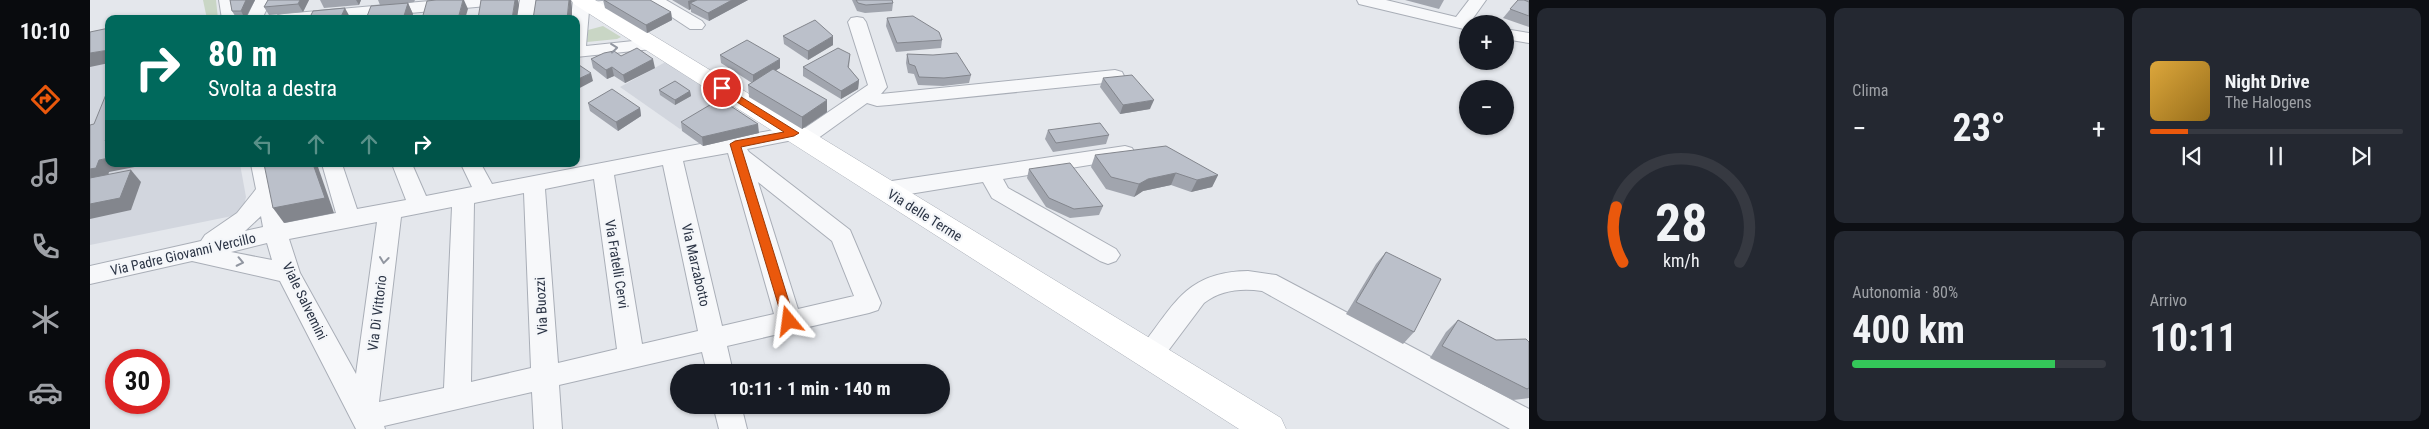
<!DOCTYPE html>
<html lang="it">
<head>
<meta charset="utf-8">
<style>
  :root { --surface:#171b24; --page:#242831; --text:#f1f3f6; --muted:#9ea1a6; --line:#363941; --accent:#ea580c }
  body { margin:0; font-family:"Roboto Condensed",sans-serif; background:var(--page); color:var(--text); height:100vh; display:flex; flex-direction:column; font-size:19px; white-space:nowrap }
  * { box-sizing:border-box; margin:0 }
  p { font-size:16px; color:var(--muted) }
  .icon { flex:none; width:28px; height:28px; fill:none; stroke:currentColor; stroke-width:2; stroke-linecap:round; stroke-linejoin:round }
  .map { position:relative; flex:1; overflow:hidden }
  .side { display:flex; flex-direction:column; gap:8px; padding:8px; background:#0d0f14; width:900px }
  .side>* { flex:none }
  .banner { position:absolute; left:15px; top:15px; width:475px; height:152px; border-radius:10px; box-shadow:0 1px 4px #0004; background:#00695c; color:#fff; overflow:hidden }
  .fabs { position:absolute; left:1369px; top:15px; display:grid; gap:10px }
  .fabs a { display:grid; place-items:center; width:55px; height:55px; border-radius:50%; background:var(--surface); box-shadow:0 1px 4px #0004; font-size:25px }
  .speed { position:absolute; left:15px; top:349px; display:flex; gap:10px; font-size:25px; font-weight:700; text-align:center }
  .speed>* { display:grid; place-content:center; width:65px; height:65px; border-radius:50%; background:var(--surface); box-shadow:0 1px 4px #0004; line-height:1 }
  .speed .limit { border:8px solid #d22; background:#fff; color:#111 }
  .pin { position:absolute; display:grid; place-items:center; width:42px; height:42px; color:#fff; margin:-21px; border:2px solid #fff; border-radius:50%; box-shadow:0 1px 5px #0007 }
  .me { position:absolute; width:55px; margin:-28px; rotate:344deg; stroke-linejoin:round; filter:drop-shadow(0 0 4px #0008) }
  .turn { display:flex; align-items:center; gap:18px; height:105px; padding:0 20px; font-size:22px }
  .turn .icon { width:65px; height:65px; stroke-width:2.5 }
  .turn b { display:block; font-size:35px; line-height:42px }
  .lanes { display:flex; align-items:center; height:48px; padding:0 20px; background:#0003; justify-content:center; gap:25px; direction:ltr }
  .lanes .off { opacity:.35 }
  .big { font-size:38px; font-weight:700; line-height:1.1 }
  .side .card { flex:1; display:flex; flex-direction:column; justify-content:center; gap:8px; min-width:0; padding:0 18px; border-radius:10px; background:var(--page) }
  .side .dial { align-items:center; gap:0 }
  .dial svg { height:130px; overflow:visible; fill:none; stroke:var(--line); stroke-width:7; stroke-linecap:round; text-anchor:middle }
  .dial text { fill:var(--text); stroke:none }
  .song { display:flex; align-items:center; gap:15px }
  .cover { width:60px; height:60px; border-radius:8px; background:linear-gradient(135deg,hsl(40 70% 55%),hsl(40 70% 35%)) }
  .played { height:5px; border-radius:2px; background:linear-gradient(90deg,var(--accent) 15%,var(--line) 15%) }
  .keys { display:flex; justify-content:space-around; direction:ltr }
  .heat { display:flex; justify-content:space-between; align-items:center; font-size:28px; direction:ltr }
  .charge { height:8px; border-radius:4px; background:linear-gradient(90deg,#34c759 80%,var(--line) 0) }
  .side .tiles { flex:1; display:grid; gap:8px; grid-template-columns:repeat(3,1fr) }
  .card:first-child { grid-row:span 2 }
  .trip { position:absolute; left:580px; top:364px; width:280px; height:50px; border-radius:25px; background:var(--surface); box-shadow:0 1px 4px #0004; font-weight:700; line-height:50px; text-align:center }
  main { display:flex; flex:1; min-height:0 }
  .tabs { display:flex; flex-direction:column; width:90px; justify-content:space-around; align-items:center; background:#090b0e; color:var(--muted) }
  .tabs .icon { width:35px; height:35px }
  .tabs .on { color:var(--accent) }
  .tabs b { font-size:22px; color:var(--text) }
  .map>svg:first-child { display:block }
  .built { fill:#d2d6de }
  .green { fill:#c9d6c5 }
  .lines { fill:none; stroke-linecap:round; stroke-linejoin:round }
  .minor-casing { stroke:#a9aeb7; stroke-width:2 }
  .secondary-casing { stroke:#a9aeb7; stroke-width:1 }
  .minor { fill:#f7f8fa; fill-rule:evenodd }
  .secondary { fill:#fff; fill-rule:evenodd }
  .wall { fill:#a1a5ae }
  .shaded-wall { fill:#83868d }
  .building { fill:#bbc0ca; stroke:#83868d }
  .oneway { stroke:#9196a0 }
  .route { fill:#ea580c; stroke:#983908 }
  .labels { text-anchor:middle; stroke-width:4.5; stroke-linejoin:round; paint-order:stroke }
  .street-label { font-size:14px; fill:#2b3445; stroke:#f4f6f9 }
</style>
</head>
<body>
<main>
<nav class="tabs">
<b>10:10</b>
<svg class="icon on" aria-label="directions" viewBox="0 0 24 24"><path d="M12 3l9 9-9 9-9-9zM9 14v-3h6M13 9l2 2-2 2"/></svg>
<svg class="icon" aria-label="music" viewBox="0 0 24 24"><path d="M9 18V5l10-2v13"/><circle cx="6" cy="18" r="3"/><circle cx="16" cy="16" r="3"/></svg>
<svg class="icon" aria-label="phone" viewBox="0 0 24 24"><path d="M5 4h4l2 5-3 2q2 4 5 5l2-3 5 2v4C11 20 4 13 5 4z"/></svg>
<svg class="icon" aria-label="climate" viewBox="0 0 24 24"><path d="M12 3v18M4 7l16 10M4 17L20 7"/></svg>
<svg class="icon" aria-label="car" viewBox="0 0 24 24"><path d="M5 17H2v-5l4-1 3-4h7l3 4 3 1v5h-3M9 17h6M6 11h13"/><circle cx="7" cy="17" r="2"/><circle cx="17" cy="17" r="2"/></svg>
</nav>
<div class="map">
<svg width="1439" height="429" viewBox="0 0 1439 429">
  <rect width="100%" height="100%" fill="#e4e7ec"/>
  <g class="built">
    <path d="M19,42V164H150L156,197L154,205L147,215L0,245V45Z"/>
    <path d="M581,59L642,99L590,129L530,87Z"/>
  </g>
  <g class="green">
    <path d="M113,0H126L128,19H117Z"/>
    <path d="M513,26L531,37L527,39L497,42L498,30Z"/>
  </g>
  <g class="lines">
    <defs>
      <g id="minor">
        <path d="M129,0H145L150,19H132Z"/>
        <path d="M165,0H181L172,19H155Z"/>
        <path d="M351,0H416L414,4L408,5L254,19H186L188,15L194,14Z"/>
        <path d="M430,0H446L444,19H426Z"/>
        <path d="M483,0H499V2L525,0C520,7 507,12 499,11L496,46L562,39L568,40L571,44L568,48L562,49L486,57V19H481Z"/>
        <path d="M556,0H576L612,21L615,25L612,29H600Z"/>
        <path d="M1267,0H1296L1366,17L1379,0H1396L1381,21L1386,24H1378V30L1269,4Z"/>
        <path d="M767,17L773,18L776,22L797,87L791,94L1025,70L1032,72L1034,76L1032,80L1025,82L799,105L787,106L777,103L720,144L713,146L706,144L703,140L657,149L659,152L760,230L791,303L788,310L779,313L637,346L643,372H617L612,352L469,385L472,429H444L442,392L294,426L295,429H266L190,281L102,261L0,284V266L111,241L115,235L147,213L163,193L166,189L161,164H182L195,223L246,213L232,164H252L267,209L316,200L302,164H322L336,196L382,187L371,164H391L402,184L704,126L712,130L778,85L758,22L761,18ZM638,153L684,314L632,326L593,161ZM573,165L608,331L552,344L524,175ZM504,179L527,349L468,363L455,189ZM668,182L742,241L764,296L708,309ZM434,193L441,368L381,382L384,203ZM362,207L354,388L289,402L311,217ZM171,216L173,227L155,231ZM287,222L266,374L210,273L199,239ZM177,243L182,260L141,252Z"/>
        <path d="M1415,29L1439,33V43L1415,39Z"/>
        <path d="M1035,146L1042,148L1045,153L1042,158L913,179L918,188L1026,249L1030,255L1026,261L1018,264L1010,261L902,198L893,182L795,198L787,195L784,190L787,185L795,182Z"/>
        <path d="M1158,271L1186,275L1439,409V429H1420L1172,291C1151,288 1131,290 1114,303L1069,363L1060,366L1051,363L1047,355L1051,347C1085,304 1096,272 1158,271Z"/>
        <path d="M623,405H651L657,429H629Z"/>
      </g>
      <path id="secondary" d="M481,0H505L1191,418L1196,429H1149L484,4Z"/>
    </defs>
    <use href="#minor" class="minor-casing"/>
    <use href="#secondary" class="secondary-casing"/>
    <use href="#minor" class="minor"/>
    <use href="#secondary" class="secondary"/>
  </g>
  <g class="wall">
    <path d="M140,0H165L156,19H147L142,11Z"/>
    <path d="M178,0H219L213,12L179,15L174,7Z"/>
    <path d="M230,0H271L269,5L234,8Z"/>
    <path d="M288,0H325L324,2L318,3L323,14L321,19H276L290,5Z"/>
    <path d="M513,0L581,12L582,20L557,33L515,8Z"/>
    <path d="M582,0H658L619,21L601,12V9L599,10Z"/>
    <path d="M762,0H802L803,3L802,11L775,13L767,11Z"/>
    <path d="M1315,0H1354L1349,9Z"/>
    <path d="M1428,0H1439V27L1413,18Z"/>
    <path d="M797,18L852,40L851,48L806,52L796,26Z"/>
    <path d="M693,36L743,45L718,60L694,44Z"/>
    <path d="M760,54L759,68L769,80L768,89L751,99L713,76V67Z"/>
    <path d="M817,54L881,75L879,83L853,86L828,85L824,74L818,73L816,63Z"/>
    <path d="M630,55L690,68L686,70L737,112L712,129L659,97L658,85L662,83L631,63Z"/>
    <path d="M531,56L565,68L535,83L524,76L517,79L503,68L501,59Z"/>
    <path d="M1013,78L1060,109L1030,114L1010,87Z"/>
    <path d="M569,90L600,91L601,96L585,105L570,95Z"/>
    <path d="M498,103L550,108L551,116L528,131L500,111Z"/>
    <path d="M591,122L669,133L613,146L592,131Z"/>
    <path d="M958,130L1019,135L1016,144L963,152L955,139Z"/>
    <path d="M1005,155L1128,175L1122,187L1101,192L1081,185L1053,191L1044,197L1016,189L1001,167Z"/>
    <path d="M939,169L1013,206L1009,215L980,218L956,207L937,178Z"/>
    <path d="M1296,252L1324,332L1313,344L1256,314L1286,264Z"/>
    <path d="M1368,320L1406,340L1439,342V398L1423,400L1340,358L1356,332Z"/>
  </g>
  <g class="shaded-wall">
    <path d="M156,0H165L155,19L151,11Z"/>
    <path d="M210,0H219L213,12L208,4Z"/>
    <path d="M266,0H271L269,5Z"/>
    <path d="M373,0H374L378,9L375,19H368Z"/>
    <path d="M425,0H428L429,5L427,19H422Z"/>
    <path d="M479,0H481L482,8V19H477Z"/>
    <path d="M601,0H618L600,3L601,9L599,10L598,1Z"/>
    <path d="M642,0H658L619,21L618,13Z"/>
    <path d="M318,3L323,14L321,19H313Z"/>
    <path d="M255,8L261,19H250Z"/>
    <path d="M581,12L582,20L557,33L556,25Z"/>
    <path d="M743,36V45L718,60V51Z"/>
    <path d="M19,50V63L0,67V53Z"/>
    <path d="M563,59L565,68L535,83L533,75Z"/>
    <path d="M690,59V68L663,84V75Z"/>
    <path d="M522,67L524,76L517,79L516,70Z"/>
    <path d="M501,73L503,81L486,90V80Z"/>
    <path d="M769,80L768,89L751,99V91Z"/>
    <path d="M600,91L601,96L585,105V100Z"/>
    <path d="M737,100V112L712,129V117Z"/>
    <path d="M1064,100L1060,109L1030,114L1033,105Z"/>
    <path d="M550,108L551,116L528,131L526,122Z"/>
    <path d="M668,124L669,133L613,146L612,137Z"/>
    <path d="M19,158V164H60L19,172L17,180L0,184V169L9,160Z"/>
    <path d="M223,164H227L244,213L194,223L183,208Z"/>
    <path d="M41,170L51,182L41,210L0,219V204Z"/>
    <path d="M1086,173L1081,185L1053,191L1044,197L1049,184L1058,179Z"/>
    <path d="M1128,175L1122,187L1101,192L1107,180Z"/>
  </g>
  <g class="building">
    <path d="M140,0H156L151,11H142Z"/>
    <path d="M178,0H210L208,4L174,7Z"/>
    <path d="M346,0H373L368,19H332L337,1Z"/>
    <path d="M391,0H425L422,19H388Z"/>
    <path d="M446,0H479L477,19H443Z"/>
    <path d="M514,0H560L581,12L556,25Z"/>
    <path d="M607,0H642L618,13L600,3Z"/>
    <path d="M766,0H802L803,3L776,5L768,3Z"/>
    <path d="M1428,0H1434L1439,2V16L1420,9Z"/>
    <path d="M318,3L313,19H276L281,6Z"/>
    <path d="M255,8L250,19H219L223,11Z"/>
    <path d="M823,16L849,32L852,40L807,43L797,18Z"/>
    <path d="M725,20L743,36L718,51L693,36Z"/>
    <path d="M19,28V50L0,53V32Z"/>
    <path d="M657,40L690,59L663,75L630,55Z"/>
    <path d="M547,48L563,59L533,75L522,67L516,70L501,59L514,53L524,51L531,56Z"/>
    <path d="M748,48L760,54L758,67L769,80L751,91L713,67Z"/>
    <path d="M867,53L881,75L854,78L829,77L825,66L819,64L817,54L843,55Z"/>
    <path d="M486,63L501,73L486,80Z"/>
    <path d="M683,69L737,100L712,117L658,85Z"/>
    <path d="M1042,75L1064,100L1033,105L1013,78Z"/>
    <path d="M585,81L600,91L585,100L569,90Z"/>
    <path d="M19,87V138L16,139L15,141L19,140V158L9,160L6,168L0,169V125L4,124Z"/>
    <path d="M522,89L550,108L526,122L498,103Z"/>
    <path d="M630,99L668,124L612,137L591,122Z"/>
    <path d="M1010,123L1019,135L966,143L958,130Z"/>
    <path d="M1076,146L1128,175L1107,180L1086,173L1058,179L1049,184L1021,177L1005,155Z"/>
    <path d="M980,163L1013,206L984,209L959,198L939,169Z"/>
    <path d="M174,164H223L235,198L183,208Z"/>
    <path d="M41,170L30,198L0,204V178Z"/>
    <path d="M1296,252L1351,279L1324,332L1266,302Z"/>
    <path d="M1368,320L1406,340L1436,339L1439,342V388L1437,389L1352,346Z"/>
  </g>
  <defs><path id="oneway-chevron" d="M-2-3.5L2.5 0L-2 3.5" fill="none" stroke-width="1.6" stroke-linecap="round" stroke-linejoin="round" transform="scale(1.25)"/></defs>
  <g class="oneway">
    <use href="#oneway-chevron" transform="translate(524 48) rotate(-6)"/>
    <use href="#oneway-chevron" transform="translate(294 260) rotate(97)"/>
    <use href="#oneway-chevron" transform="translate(150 262) rotate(12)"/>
  </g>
  <path class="route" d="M632,85L709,133L704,136L651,147L705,321L699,326L693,321L640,144L645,141L694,132L628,90V86Z"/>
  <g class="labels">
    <g class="street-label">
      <text transform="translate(835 215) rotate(32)" y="5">Via delle Terme</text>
      <text transform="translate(93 254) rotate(-13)" y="5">Via Padre Giovanni Vercillo</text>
      <text transform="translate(527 264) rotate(81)" y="5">Via Fratelli Cervi</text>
      <text transform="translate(606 265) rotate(77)" y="5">Via Marzabotto</text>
      <text transform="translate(215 301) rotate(64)" y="5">Viale Salvemini</text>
      <text transform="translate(451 306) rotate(-93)" y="5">Via Buozzi</text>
      <text transform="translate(287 313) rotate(-83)" y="5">Via Di Vittorio</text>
    </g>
  </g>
</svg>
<div class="fabs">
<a>+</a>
<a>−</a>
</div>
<div class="speed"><div class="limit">30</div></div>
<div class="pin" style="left:632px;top:88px;background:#d93025"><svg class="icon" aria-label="arrive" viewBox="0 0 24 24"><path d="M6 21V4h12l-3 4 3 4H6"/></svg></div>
<svg class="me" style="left:699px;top:321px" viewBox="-20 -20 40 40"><path d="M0-17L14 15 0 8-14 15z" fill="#ea580c" stroke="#fff" stroke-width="4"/></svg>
<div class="trip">10:11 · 1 min · 140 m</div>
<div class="banner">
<div class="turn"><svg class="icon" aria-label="right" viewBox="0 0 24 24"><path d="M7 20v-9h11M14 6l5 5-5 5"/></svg><div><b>80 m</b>Svolta a destra</div></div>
<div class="lanes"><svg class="icon off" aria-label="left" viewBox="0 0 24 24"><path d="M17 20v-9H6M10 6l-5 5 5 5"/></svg><svg class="icon off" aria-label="ahead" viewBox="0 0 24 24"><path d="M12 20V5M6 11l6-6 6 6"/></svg><svg class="icon off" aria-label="ahead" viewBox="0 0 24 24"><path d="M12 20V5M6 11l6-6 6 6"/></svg><svg class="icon" aria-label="right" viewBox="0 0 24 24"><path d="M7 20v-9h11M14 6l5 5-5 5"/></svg></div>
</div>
</div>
<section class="side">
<div class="tiles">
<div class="card dial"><svg viewBox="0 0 100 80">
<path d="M14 69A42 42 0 1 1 86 69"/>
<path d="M14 69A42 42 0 0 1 10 35" stroke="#ea580c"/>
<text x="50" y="56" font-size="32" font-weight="700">28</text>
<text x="50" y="72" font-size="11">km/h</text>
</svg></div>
<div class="card"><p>Clima</p>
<div class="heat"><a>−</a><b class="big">23°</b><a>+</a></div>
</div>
<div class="card">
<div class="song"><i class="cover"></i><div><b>Night Drive</b><p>The Halogens</p></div></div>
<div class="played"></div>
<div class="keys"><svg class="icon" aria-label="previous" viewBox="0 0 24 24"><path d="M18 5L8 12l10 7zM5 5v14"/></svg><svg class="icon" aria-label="pause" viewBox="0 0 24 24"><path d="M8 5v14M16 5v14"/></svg><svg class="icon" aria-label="next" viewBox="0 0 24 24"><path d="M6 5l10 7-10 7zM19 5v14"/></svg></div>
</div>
<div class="card"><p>Autonomia · 80%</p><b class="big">400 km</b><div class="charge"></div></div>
<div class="card"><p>Arrivo</p><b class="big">10:11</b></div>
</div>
</section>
</main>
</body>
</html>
